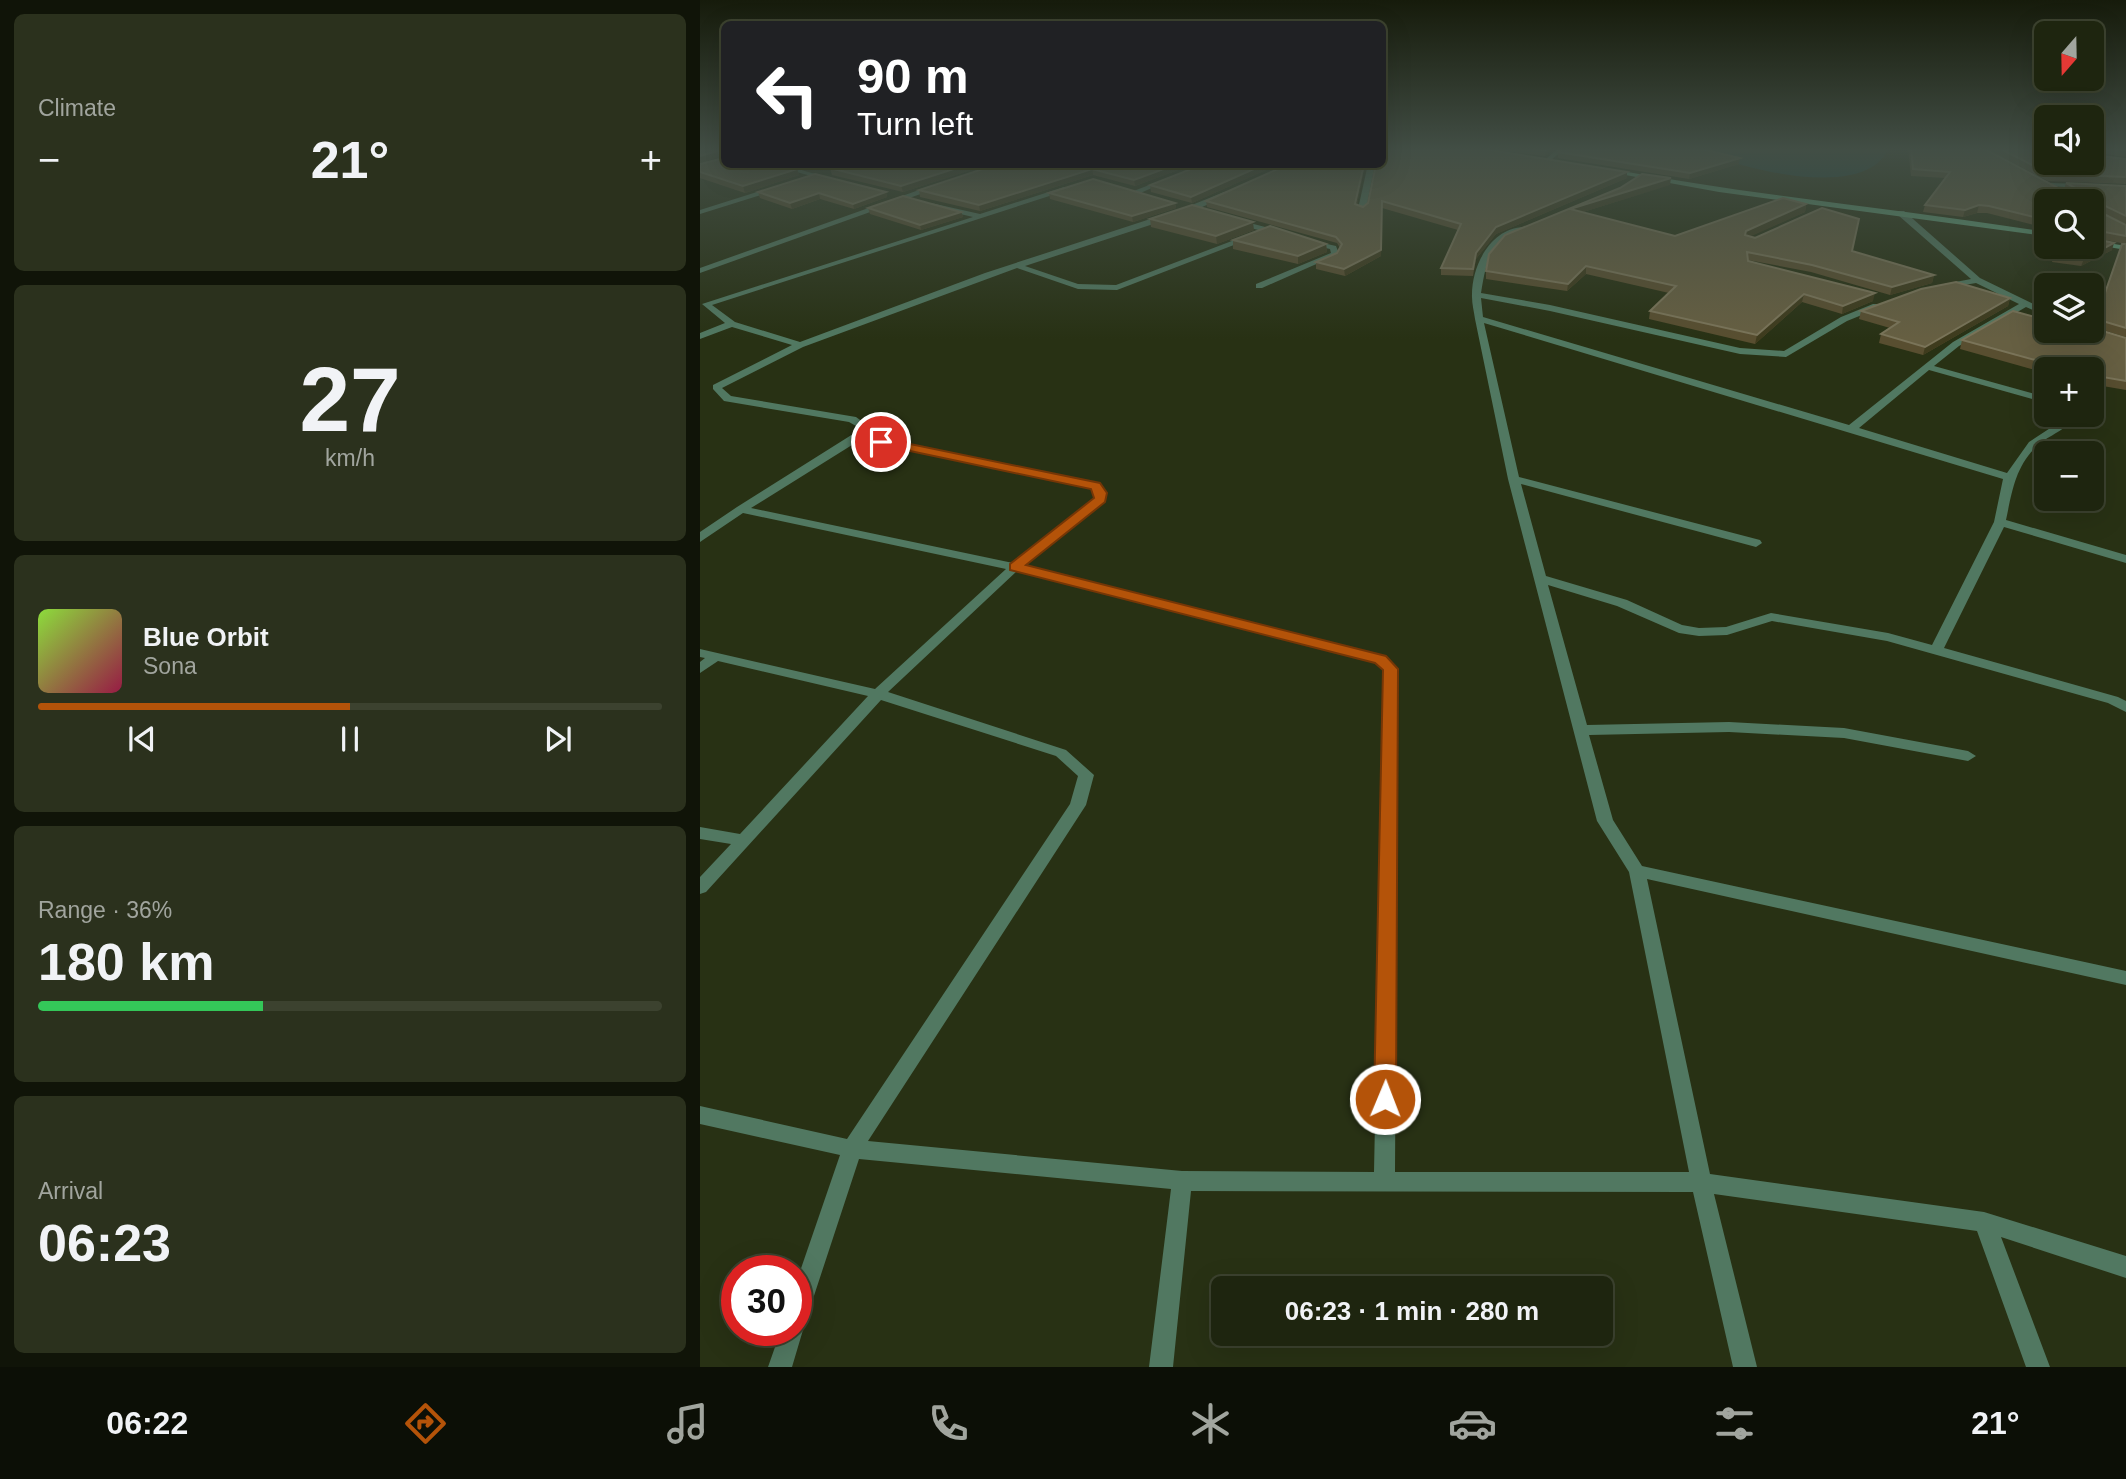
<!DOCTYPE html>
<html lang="en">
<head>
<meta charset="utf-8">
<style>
  :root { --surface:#1e250f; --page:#2b311d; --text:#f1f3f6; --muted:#a1a59e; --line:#3c422f; --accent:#b45309 }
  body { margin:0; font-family:Helvetica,sans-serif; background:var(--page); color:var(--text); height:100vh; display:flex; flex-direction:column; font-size:26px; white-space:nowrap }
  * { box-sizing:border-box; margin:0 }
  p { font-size:23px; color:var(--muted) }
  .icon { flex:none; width:38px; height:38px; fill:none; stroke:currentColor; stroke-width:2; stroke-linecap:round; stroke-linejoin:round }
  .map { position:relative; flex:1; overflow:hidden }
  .details { display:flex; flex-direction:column; gap:14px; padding:14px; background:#101408; width:700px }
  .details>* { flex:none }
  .hud { position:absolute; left:21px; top:21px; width:665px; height:147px; border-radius:10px; box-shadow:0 7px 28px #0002,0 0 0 2px var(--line); background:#202124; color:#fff; overflow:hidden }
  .needle { width:46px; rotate:200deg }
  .fabs { position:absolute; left:1334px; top:21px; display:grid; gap:14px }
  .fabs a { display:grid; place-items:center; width:70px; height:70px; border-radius:10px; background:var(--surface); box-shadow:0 7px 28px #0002,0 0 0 2px var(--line); font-size:35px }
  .speed { position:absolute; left:21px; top:1255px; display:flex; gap:14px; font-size:35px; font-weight:700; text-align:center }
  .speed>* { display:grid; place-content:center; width:91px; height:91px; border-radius:50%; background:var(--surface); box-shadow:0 7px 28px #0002,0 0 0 2px var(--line); line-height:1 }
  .speed .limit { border:10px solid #d22; background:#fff; color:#111 }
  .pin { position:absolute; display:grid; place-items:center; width:60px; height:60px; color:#fff; margin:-30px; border:4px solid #fff; border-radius:50%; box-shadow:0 2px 7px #0007 }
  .me { position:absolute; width:77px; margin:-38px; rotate:1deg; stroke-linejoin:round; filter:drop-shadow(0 0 5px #0008) }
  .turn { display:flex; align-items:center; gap:24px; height:147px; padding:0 21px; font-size:32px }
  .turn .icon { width:91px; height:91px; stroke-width:2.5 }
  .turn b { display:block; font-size:49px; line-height:60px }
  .big { font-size:52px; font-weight:700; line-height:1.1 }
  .details .card { flex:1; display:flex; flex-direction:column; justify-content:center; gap:10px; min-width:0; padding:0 24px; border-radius:10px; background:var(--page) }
  .details .dial { align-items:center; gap:0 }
  .dial b { font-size:91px; line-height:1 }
  .song { display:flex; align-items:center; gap:21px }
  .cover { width:84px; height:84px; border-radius:10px; background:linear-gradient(135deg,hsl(90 70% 55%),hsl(340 70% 35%)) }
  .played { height:7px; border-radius:4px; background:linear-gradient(90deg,var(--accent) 50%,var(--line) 50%) }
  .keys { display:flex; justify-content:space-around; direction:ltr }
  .heat { display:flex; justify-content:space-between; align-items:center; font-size:38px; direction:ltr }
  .charge { height:10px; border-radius:5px; background:linear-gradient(90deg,#34c759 36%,var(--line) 0) }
  .trip { position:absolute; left:511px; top:1276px; width:402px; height:70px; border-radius:10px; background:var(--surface); box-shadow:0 7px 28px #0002,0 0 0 2px var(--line); font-weight:700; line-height:70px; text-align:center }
  .menu { display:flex; height:112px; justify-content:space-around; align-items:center; background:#0c0f06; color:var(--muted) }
  .menu .icon { width:49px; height:49px }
  .menu .active { color:var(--accent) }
  .menu b { font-size:32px; color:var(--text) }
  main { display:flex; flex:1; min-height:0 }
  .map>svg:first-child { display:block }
  .water { fill:#174746 }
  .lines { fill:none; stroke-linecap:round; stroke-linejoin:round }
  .street { fill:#517861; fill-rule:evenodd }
  .secondary { fill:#61a27d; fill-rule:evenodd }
  .wall { fill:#584e30 }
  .shaded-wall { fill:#3e3b1d }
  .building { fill:#665f42; stroke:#7a7459; stroke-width:2 }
  .route { fill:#b45309; stroke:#753606; stroke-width:2 }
</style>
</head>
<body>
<main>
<section class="details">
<div class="card"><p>Climate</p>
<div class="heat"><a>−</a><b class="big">21°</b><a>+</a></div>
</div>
<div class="card dial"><b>27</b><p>km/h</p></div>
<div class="card">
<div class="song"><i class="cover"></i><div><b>Blue Orbit</b><p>Sona</p></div></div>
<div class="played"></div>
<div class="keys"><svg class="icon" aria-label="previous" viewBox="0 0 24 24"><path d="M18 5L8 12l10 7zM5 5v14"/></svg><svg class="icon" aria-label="pause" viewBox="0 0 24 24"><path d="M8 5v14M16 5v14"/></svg><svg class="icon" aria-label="next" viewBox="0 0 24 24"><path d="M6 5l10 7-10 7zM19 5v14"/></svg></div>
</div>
<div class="card"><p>Range · 36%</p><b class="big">180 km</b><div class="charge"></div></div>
<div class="card"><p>Arrival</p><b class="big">06:23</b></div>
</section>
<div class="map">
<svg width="1426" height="1367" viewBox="0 0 1426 1367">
  <rect width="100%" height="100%" fill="#283114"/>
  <path class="water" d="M994,148H1191C1185,154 1180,163 1172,167C1131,192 1035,167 994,148Z"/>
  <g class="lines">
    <g class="street">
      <path d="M0,148L24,151V155L0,150Z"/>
      <path d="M858,148H865L850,161H846V159Z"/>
      <path d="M68,164H81L132,179L129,181Z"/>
      <path d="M668,164H675L666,209L662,211L658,209Z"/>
      <path d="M465,179L470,180L438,194L431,192Z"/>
      <path d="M1350,183L1383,184L1387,186L1383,188L1348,186Z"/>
      <path d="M233,185L240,187L0,273V268Z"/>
      <path d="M73,187L80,189L0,214V210Z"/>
      <path d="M364,187L371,189L12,305L35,322L100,342L285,273L487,207L524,192L527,196L493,211L325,266L378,284L416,285L545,236L552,238L417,290L378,289L317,268L103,347L22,388L31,396L156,417L167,425L164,434L400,484L407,493L405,501L324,566L614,640L685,656L698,669L695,1172H989L929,872L897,821L808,479L775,319C774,312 772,304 772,297C771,267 790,228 824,227V231C789,246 787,257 781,293L850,305L1040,348L1084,351L1141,317L1173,304H1179V308L1147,321L1086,357L1040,354L850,311L781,298L783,317L1149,425L1253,342L1319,304L1276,283L1240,289V285L1271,279L1198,215V211H1204L1280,278L1346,310V316L1326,307L1259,346L1234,366L1346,397V403L1229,370L1159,428L1307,473L1329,442L1361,421L1364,415H1374C1367,431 1350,434 1337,446C1315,467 1312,492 1306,520L1426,555V563L1304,527L1244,648L1418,697L1426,701V712L1408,703L1187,641L1072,621L1027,635L999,636L979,633L917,606L848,585L887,725L1029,722L1144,728L1268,751L1276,756L1268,761L1144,738L1029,732L889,735L913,820L942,866L1426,971V985L947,879L1010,1174L1284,1212L1426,1256V1278L1301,1237L1350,1367H1326L1277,1231L1014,1194L1057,1367H1033L993,1192L491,1191L473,1367H449L471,1189L159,1159L107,1317L102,1326L103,1330L92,1367H68L81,1330H96V1283L140,1155L0,1124V1106L147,1139L370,804L378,776L356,756L181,700L6,892L0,894V877L31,844L0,839V827L40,834L168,696L18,661L0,673V662L5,658L0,657V649L175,689L306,569L43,513L0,542V532L37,507L153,434L156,426L149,422L24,401L13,389V385L92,345L32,327L0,339V333L25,323L2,304L273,217L231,207V203L280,214ZM784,323L1303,479L1294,522L1232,645L1188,633L1071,613L1026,627L999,628L982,625L927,600L846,576L821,484L1056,547L1062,543L1060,540L819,477ZM160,440L392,489L395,498L313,563L51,508ZM317,571L675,662L684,670L674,1172L482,1171L168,1141L386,805L394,775L366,750L188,692Z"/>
      <path d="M538,220L585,232L586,234L582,236L535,224L534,222Z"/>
      <path d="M605,239L636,246L639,254L562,288H556V284L631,253L630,249L605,243Z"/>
      <path d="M1391,329L1426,340V346L1383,331Z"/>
    </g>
    <g class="secondary">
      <path d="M911,169C1055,196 1201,209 1346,232V236L1019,192L909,172Z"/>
      <path d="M1391,240L1426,246V250L1391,244Z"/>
    </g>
  </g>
  <g class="wall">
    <path d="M18,148H24V164L97,169L99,175L45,193L0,178V164L24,158L23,148Z"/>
    <path d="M779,148H855L845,156Z"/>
    <path d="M1208,148H1283L1373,196H1376L1364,190L1366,183L1426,186V244L1391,237L1412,250L1381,266L1352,262L1354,254L1391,247L1346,201V228L1287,213H1277L1263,217L1223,212L1225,205L1245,178L1211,176Z"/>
    <path d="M1285,148H1336L1346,149L1426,148V157L1392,152L1393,155L1426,159V184L1348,181Z"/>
    <path d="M858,152L1039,164L989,179L858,158Z"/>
    <path d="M84,164H139L114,170Z"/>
    <path d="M289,164L203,192L132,175L130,168Z"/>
    <path d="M298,164H494L435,186L393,175L280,211L220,197L219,190Z"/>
    <path d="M504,164H579L492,203L451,192L450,185Z"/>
    <path d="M665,164L657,204L663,207L668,203L927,178L796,234L776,259L773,276L741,275V268L758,230L682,208L681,256L645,276L616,269V262L637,253L640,248L637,243L507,207L506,201Z"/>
    <path d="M970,185L883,212L975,236L1106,204L1105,212L1050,236L1152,251L1234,275L1232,283L1190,295L1111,272L1048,260L1173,301L1142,314L1102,302L1055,344L949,319L950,311L969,293L886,274L867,291L786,279V271L805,235Z"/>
    <path d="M58,192H186L187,197L154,209L120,199L92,209L60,198Z"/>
    <path d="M349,193L475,203L476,208L433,222L350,199Z"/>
    <path d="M168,208L261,212L263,217L221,230L170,214Z"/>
    <path d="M450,219L554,230L517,244L451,227Z"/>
    <path d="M533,240L626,244L627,252L598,264L533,249Z"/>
    <path d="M1422,244H1426V337L1393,327Z"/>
    <path d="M1310,298L1308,306L1223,355L1179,343L1181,334L1190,328L1159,319L1161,311Z"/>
    <path d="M1391,333L1426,338V390L1391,384V369H1346V373L1260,349L1262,340Z"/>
  </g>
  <g class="shaded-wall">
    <path d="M848,148H855L845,156L846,150Z"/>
    <path d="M17,151L19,157L0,163V156Z"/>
    <path d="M1040,158L1039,164L989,179L990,173Z"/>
    <path d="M112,164H139L114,170Z"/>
    <path d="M269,164H289L203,192L201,186Z"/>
    <path d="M477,164H494L435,186L434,180Z"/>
    <path d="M565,164H579L492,203L491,197Z"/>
    <path d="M664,164H665L656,210L655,204Z"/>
    <path d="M97,169L99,175L45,193L43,186Z"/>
    <path d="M392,169L393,175L280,211L279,205Z"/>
    <path d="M927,172V178L796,234L776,259L773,276L776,253L796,227Z"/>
    <path d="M971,178L970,185L870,216V209Z"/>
    <path d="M186,192L187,197L154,209L153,204Z"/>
    <path d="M119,193L120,199L92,209L90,203Z"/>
    <path d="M682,201L681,256L645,276L644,269Z"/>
    <path d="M475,203L476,208L433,222L432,216Z"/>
    <path d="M1106,204L1105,212L1045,239L1046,231Z"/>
    <path d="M1279,205L1277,213L1263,217L1265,210Z"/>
    <path d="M261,212L263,217L221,230L220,225Z"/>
    <path d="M553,222L554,230L517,244L516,236Z"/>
    <path d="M1414,243L1412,250L1381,266L1384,259Z"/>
    <path d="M626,244L627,252L598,264V256Z"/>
    <path d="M886,266V274L867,291L868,284Z"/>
    <path d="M1234,275L1232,283L1190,295L1192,287Z"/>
    <path d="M1175,293L1173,301L1142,314L1143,306Z"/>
    <path d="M1104,294L1102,302L1055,344L1057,335Z"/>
    <path d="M1310,298L1308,306L1223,355L1225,347Z"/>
  </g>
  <g class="building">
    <path d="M0,148H4L17,151L0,156Z"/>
    <path d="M23,148H24V164H80L97,169L43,186L0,172V164L24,158Z"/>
    <path d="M682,148H778L927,172L796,227L776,253L773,269L741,268L761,224L682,201L681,250L644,269L616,262L637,253L642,244L636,237L506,201L589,164H664L655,204L663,207L668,203L676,164H682Z"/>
    <path d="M826,148H848L846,150Z"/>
    <path d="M863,148H998L1040,158L990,173L858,152Z"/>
    <path d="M1211,148H1283L1373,196H1382L1385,193L1366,183L1426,186V216L1391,199L1392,208L1426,225V236L1394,230L1391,232V201H1346V220L1289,206L1279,205L1265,210L1225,205L1250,172L1213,169Z"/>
    <path d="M1299,148H1336L1346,149V163H1391V151L1393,155L1426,159V177L1350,174Z"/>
    <path d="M1406,148H1426V150Z"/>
    <path d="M141,164H269L201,186L130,168Z"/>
    <path d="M298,164H477L434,180L392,169L279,205L219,190Z"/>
    <path d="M504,164H565L491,197L450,185Z"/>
    <path d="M115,174L186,192L153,204L119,193L90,203L58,192Z"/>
    <path d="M942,174L971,178L870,209L975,236L1083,198L1106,204L1046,231L1045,235L1055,238L1122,208L1159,219L1152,251L1234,275L1192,287L1112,265L1047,252L1048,261L1175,293L1143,306L1104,294L1057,335L950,311L976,286L886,266L868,284L786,271L789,254L805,235L920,188Z"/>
    <path d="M393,179L475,203L432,216L349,193Z"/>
    <path d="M203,196L261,212L220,225L168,208Z"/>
    <path d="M492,205L553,222L516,236L450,219Z"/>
    <path d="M570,226L626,244L598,256L533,240Z"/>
    <path d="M1391,236V238L1414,243L1384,259L1354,254L1358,247H1391Z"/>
    <path d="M1422,244H1426V328L1396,319Z"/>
    <path d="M1256,282L1310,298L1225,347L1181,334L1199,322L1161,311L1221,289Z"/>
    <path d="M1313,311L1346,320V331H1382L1391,333L1393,328L1426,338V381L1391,375V369H1368L1262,340Z"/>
  </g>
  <linearGradient id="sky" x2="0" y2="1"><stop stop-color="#161b0b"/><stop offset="0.44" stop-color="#424e45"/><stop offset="1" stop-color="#424e45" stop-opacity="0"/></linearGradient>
  <rect width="1426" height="339" fill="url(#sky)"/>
  <path class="route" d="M181,438L400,483L407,493L405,502L326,565L686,656L698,669L696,1099L693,1106L685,1109L677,1106L674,1099L683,670L675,663L310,570V564L394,498L391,489L177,444L175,442Z"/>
</svg>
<div class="fabs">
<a><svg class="needle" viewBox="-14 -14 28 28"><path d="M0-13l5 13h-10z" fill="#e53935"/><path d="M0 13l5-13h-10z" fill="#a1a59e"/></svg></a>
<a><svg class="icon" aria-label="sound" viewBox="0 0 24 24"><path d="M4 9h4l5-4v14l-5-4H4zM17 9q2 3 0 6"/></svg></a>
<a><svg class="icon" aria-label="search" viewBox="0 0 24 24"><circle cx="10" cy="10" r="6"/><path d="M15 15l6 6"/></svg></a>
<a><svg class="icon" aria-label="layers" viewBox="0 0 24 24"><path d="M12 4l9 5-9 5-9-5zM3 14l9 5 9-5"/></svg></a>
<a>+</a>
<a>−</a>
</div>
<div class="speed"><div class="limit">30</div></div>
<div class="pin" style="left:181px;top:442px;background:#d93025"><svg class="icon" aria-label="arrive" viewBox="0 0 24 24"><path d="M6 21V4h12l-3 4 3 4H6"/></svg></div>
<svg class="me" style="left:685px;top:1099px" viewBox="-20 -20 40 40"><circle r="17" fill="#b45309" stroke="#fff" stroke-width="3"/><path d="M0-11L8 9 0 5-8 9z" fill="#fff"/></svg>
<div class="trip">06:23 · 1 min · 280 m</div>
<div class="hud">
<div class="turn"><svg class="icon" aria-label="left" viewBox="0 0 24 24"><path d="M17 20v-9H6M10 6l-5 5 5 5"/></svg><div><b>90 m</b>Turn left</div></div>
</div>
</div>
</main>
<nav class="menu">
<b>06:22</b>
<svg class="icon active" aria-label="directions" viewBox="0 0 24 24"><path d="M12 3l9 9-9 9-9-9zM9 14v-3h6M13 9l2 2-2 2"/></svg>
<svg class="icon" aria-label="music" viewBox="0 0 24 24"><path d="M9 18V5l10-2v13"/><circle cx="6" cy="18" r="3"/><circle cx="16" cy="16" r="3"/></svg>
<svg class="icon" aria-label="phone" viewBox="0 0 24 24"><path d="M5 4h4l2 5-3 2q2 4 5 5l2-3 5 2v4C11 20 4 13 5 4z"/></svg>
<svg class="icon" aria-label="climate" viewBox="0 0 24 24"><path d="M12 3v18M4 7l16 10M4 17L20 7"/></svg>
<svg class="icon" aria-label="car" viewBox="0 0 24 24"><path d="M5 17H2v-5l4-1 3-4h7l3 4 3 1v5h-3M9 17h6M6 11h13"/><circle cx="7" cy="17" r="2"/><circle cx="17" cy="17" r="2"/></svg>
<svg class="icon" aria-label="filters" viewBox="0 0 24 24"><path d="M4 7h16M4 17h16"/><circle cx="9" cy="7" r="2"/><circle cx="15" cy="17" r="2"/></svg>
<b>21°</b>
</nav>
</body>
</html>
